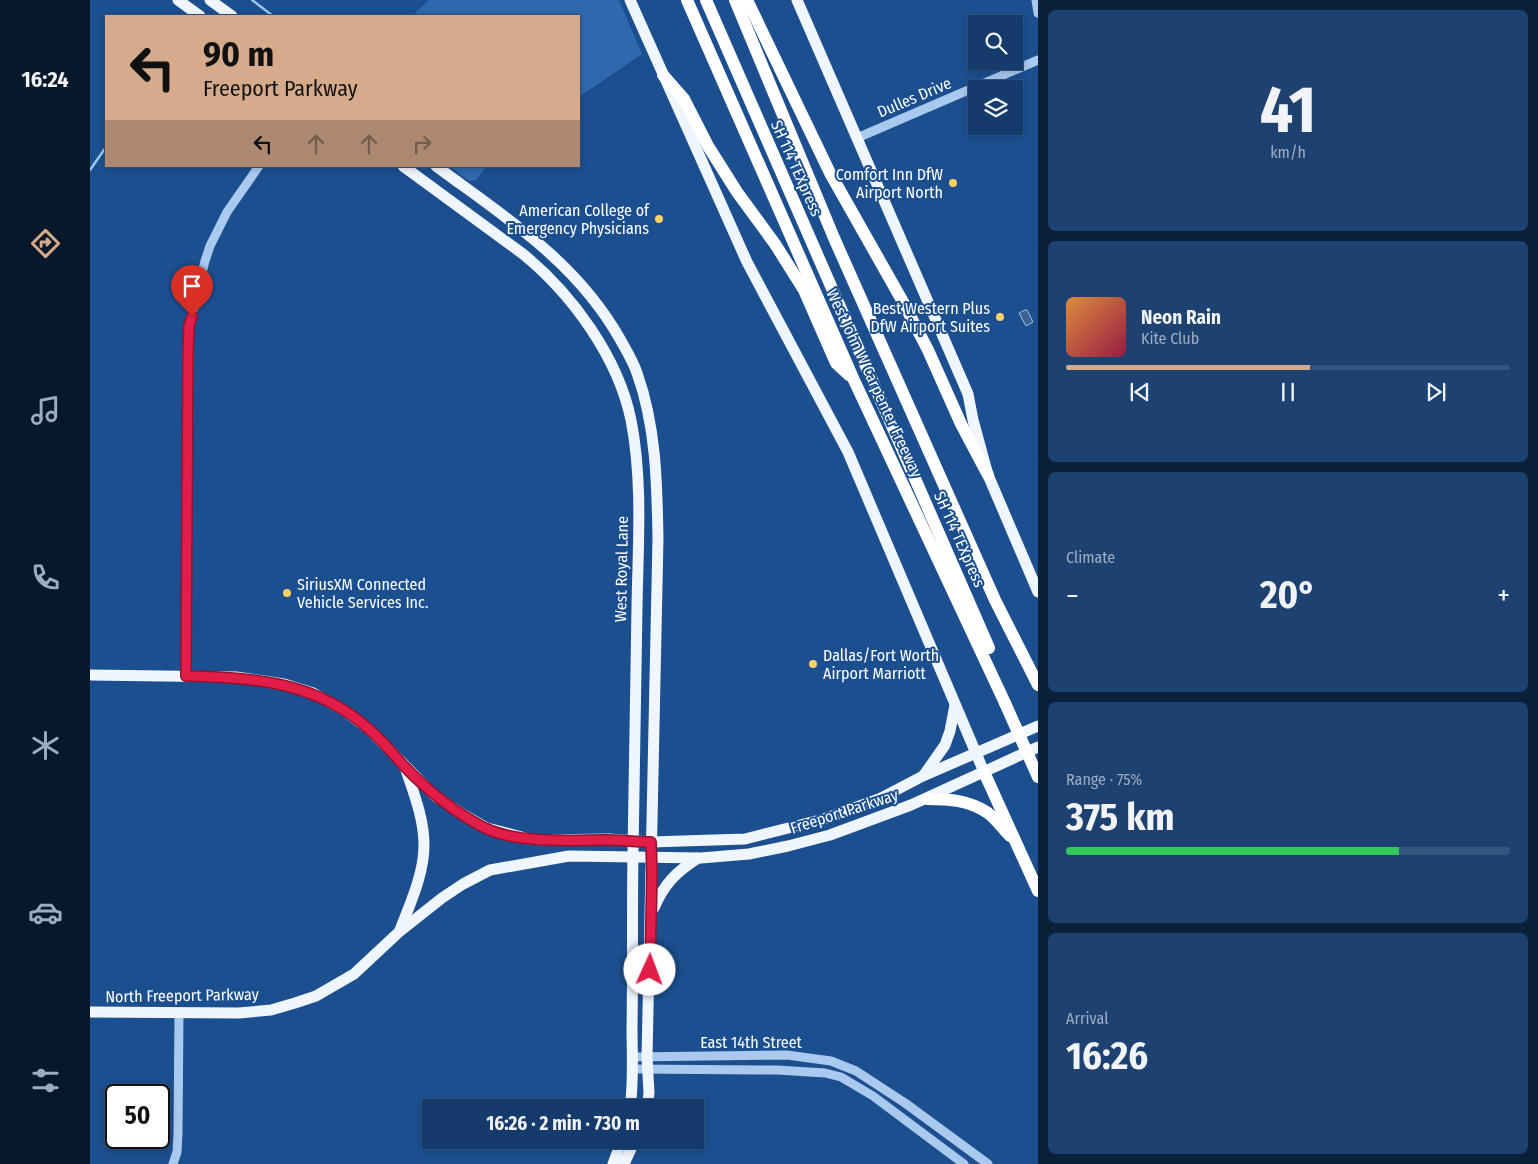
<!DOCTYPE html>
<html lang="en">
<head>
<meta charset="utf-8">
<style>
  :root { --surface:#143b6b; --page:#1d4271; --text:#f1f3f6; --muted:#9dadc1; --line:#33557e; --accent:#d6ab8b }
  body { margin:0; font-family:"Fira Sans Condensed",sans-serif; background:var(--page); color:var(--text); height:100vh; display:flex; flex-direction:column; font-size:19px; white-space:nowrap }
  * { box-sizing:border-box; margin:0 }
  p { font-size:16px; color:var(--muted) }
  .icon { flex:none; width:28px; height:28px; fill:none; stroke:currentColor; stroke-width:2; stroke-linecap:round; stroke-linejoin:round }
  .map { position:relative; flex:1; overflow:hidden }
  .panel { display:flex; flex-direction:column; gap:10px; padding:10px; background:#0b203b; width:500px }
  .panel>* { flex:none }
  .top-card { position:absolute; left:15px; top:15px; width:475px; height:152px; border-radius:0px; box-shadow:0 2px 8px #0003,0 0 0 1px var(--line); background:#d6ab8b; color:#111; overflow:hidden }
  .fabs { position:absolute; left:878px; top:15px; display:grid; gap:10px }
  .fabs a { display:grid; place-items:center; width:55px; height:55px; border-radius:0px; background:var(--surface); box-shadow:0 2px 8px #0003,0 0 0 1px var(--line); font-size:25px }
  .speed { position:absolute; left:15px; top:1084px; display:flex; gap:10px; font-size:25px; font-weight:700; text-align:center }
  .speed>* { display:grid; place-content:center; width:65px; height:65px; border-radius:50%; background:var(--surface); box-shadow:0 2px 8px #0003,0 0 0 1px var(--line); line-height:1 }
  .speed .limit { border:2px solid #111; border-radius:8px; background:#fff; color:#111 }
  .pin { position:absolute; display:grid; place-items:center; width:42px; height:42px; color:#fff; margin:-51px -21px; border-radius:50% 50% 50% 0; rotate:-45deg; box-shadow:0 0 5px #0007 }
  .pin .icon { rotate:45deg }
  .me { position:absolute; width:55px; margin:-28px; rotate:2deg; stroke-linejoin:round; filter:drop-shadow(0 0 4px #0008) }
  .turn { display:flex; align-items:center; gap:18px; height:105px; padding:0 15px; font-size:22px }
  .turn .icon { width:65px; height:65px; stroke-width:2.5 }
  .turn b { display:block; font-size:35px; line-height:42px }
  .lanes { display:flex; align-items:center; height:48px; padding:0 15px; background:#0003; justify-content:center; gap:25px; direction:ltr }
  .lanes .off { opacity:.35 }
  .big { font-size:38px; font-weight:700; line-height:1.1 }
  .panel .card { flex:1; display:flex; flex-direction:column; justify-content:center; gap:8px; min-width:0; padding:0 18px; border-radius:8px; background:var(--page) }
  .panel .dial { align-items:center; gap:0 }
  .dial b { font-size:65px; line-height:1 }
  .song { display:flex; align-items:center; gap:15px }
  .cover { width:60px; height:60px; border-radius:8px; background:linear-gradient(135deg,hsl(30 70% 55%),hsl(340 70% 35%)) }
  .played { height:5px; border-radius:2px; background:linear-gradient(90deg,var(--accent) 55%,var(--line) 55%) }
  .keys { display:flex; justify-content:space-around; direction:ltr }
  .heat { display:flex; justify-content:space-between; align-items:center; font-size:28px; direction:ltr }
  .charge { height:8px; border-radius:4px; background:linear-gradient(90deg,#34c759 75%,var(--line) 0) }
  .trip { position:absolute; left:332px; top:1099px; width:282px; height:50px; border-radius:0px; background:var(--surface); box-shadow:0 2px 8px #0003,0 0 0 1px var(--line); font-weight:700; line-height:50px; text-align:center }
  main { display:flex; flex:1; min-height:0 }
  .dock { display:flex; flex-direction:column; width:90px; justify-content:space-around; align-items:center; background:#08182b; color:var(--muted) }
  .dock .icon { width:35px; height:35px }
  .dock .on { color:var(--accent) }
  .dock b { font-size:22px; color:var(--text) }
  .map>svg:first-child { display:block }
  .green { fill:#2e69ad }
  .water { fill:#3c6290; stroke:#9cc4f0 }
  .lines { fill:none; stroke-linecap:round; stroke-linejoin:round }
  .stream { stroke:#9cc4f0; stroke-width:2.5 }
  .minor { stroke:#a9c9ee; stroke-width:9 }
  .major { stroke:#f0f6ff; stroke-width:11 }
  .highway { stroke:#fff; stroke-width:12 }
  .highway-bridge { stroke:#fff; stroke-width:12 }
  .route-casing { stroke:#92132f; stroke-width:12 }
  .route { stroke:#e11d48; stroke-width:9 }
  .poi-dot { fill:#ffd166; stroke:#1b4f8f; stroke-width:2 }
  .labels { text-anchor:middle; stroke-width:4; stroke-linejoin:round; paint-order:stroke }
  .street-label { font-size:16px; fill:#fff; stroke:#1b4f8f }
  .poi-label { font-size:16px; fill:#fff; stroke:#1b4f8f; text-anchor:end }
</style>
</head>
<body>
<main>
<nav class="dock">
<b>16:24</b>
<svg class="icon on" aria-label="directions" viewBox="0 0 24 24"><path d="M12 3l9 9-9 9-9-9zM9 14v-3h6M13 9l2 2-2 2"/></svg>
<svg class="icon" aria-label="music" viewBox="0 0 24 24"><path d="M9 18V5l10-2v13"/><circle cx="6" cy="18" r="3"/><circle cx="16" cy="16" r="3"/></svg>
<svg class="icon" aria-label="phone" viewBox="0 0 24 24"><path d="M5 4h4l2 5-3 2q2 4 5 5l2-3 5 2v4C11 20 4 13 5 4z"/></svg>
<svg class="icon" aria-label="climate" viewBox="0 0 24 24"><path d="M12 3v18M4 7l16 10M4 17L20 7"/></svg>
<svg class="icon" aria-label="car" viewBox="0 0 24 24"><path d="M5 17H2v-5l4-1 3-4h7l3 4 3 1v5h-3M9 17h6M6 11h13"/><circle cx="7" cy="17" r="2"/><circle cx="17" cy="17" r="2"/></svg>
<svg class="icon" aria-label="filters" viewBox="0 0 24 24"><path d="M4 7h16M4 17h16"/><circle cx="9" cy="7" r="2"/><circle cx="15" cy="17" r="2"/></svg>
</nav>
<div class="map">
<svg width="948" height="1164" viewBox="0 0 948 1164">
  <rect width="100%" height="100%" fill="#1b4f8f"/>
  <g class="green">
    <path d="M339,0H529L552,54L489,97V16H322Z"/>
    <path d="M360,166H397L386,180L379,181Z"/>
  </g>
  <path class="water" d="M935,310H937L943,322L936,326L929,313Z"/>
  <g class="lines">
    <g class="stream">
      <path d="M162,0L183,16"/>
      <path d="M0,170L16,147"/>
    </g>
    <g class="minor">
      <path d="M946,0L948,13"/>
      <path d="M767,138L948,60"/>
      <path d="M96,676L99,326L115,261L120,246L137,212L169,166"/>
      <path d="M542,1057L697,1055L741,1061L766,1071L815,1103L898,1164"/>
      <path d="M542,1069L687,1070L735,1073L751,1077L783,1096L874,1164"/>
      <path d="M83,1164L87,1152L88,1133L89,1013"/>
    </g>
    <g class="major">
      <path d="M88,0L110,16"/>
      <path d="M120,0L142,16"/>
      <path d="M540,0L657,262L758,452L894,772"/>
      <path d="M707,0L878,394L883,420L898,475L948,592"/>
      <path d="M313,166L433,254C482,294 528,357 541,420C553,481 548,545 547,607C545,689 545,771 543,853C542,911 543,969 542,1027C542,1054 544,1081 540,1108"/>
      <path d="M346,166C416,218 486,261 530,339C536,350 543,361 547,373C566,426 567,482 568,538L557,1057L559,1093L557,1108"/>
      <path d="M0,675L146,677L194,684L223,693L255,711L279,729L345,796L374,815L397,828L439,839L453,840L519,839L561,842L655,839L734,819L789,799L833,776L948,726"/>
      <path d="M834,775L855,745L860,731L865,705"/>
      <path d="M564,908C574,884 586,872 608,858"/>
      <path d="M310,930C320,904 334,874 334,845C334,819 324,794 316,770"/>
      <path d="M0,1012L149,1013L181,1010L205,1003L226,996L264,974L309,932L352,898L373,884L400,870L479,856L611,858L659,854L698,846L740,835L821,805L948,747"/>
      <path d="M523,1164L532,1140"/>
      <path d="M534,1164L545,1140"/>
    </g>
    <g class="highway">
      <path d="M597,0L763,378L915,703"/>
      <path d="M616,0L899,648"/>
      <path d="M645,0L744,238L905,600L948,685"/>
      <path d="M657,0L740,173L813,302L838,350L871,424L898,475"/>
      <path d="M573,75L594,99L618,146L647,192L685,244L714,290L746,363L759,375"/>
      <path d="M894,772L948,891"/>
      <path d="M837,799C859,799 879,800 898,813C906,819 913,829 920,836"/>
    </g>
    <path class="highway-bridge" d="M915,703L948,777"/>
  </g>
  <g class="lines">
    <defs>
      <path id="route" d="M102,316L99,326L98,354L96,676C163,677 228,682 280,730C293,741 303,754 314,766C338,791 364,812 395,828C429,844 479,840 515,840C531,840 546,842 561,842L562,873L560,970"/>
    </defs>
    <use href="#route" class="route-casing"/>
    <use href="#route" class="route"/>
  </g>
  <g class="poi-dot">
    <circle cx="863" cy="183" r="5"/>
    <circle cx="569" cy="219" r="5"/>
    <circle cx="910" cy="317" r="5"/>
    <circle cx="197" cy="593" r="5"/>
    <circle cx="723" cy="664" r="5"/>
  </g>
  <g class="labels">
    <g class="street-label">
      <text transform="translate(824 97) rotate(-23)" y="6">Dulles Drive</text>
      <text transform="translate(707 168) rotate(66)" y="6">SH 114 TEXpress</text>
      <text transform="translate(785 383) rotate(65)" y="6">West John W Carpenter Freeway</text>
      <text transform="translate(870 539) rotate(66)" y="6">SH 114 TEXpress</text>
      <text transform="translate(531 569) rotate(-89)" y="6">West Royal Lane</text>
      <text transform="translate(754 811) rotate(-18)" y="6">Freeport Parkway</text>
      <text transform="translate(92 995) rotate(-1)" y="6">North Freeport Parkway</text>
      <text x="661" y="1048">East 14th Street</text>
    </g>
    <g class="poi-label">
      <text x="853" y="180">Comfort Inn DfW<tspan x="853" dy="18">Airport North</tspan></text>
      <text x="559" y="216">American College of<tspan x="559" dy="18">Emergency Physicians</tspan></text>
      <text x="900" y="314">Best Western Plus<tspan x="900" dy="18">DfW Airport Suites</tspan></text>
      <text x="207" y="590" text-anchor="start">SiriusXM Connected<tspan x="207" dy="18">Vehicle Services Inc.</tspan></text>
      <text x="733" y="661" text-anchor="start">Dallas/Fort Worth<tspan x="733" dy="18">Airport Marriott</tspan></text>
    </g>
  </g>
</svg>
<div class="fabs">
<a><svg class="icon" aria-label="search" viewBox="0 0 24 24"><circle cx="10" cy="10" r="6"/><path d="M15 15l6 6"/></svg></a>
<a><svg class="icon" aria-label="layers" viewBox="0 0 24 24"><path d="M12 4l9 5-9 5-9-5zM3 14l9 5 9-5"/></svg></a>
</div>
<div class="speed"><div class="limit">50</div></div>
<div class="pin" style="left:102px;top:316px;background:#d93025"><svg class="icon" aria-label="arrive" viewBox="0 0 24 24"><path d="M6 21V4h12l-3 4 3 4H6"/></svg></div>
<svg class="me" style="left:560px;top:970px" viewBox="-20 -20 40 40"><circle r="19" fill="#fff"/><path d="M0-13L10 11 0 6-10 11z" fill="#e11d48"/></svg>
<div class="trip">16:26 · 2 min · 730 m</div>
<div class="top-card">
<div class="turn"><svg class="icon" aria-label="left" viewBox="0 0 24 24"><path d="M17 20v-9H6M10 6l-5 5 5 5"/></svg><div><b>90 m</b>Freeport Parkway</div></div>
<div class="lanes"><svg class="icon" aria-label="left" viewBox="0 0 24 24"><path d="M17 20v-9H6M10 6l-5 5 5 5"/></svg><svg class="icon off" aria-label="ahead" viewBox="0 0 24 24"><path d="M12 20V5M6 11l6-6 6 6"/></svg><svg class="icon off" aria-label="ahead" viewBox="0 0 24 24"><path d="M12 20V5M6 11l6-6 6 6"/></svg><svg class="icon off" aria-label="right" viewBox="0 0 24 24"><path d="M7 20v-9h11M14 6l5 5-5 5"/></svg></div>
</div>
</div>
<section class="panel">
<div class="card dial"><b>41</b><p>km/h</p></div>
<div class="card">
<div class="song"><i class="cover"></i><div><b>Neon Rain</b><p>Kite Club</p></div></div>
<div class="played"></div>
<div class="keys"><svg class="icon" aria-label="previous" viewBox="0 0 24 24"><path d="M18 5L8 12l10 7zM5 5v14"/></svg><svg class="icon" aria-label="pause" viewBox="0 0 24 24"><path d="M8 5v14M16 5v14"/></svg><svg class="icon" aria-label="next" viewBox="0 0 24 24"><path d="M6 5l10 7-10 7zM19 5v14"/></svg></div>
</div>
<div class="card"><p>Climate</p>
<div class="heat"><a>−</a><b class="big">20°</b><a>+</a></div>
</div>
<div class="card"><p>Range · 75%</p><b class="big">375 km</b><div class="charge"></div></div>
<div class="card"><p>Arrival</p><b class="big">16:26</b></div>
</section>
</main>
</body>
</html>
